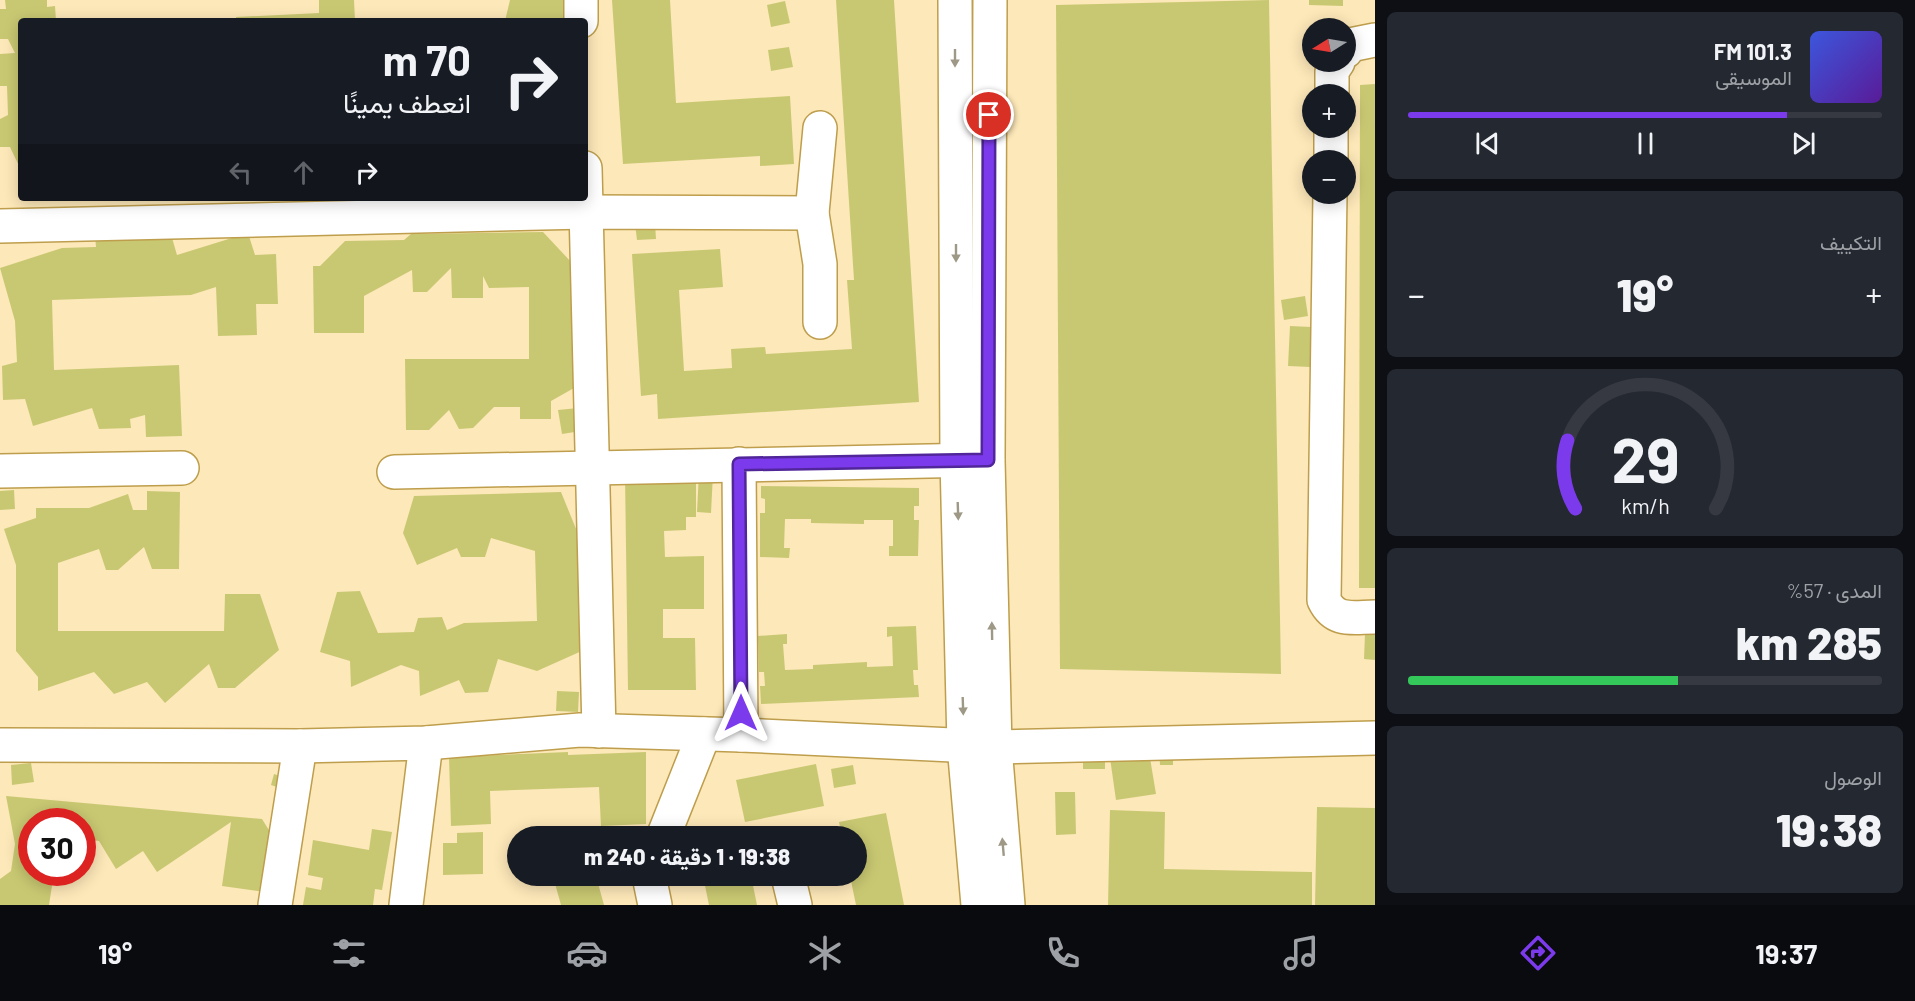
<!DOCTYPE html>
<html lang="ar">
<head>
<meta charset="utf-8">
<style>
  :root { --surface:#171b24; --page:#242831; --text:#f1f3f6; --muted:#9ea1a6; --line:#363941; --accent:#7c3aed }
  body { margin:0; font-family:Barlow,Vazirmatn,sans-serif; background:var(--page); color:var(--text); direction:rtl; height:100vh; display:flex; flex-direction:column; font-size:22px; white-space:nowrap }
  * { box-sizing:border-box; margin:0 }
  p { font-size:20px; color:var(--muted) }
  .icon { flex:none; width:33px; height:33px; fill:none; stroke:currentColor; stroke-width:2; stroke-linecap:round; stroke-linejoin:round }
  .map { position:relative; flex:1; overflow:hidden; direction:ltr }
  .details { display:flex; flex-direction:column; gap:12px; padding:12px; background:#0d0f14; width:540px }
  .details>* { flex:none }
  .banner { position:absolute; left:18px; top:18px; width:570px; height:183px; border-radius:6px; box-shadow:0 3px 15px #0003; direction:rtl; background:#171b24; color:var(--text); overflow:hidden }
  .needle { width:39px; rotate:259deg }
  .tools { position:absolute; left:1302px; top:18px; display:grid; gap:12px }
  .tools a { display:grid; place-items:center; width:54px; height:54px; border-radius:50%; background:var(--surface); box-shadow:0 3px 15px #0003; font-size:30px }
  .speed { position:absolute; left:18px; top:808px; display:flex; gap:12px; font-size:30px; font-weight:700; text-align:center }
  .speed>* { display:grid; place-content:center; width:78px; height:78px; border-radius:50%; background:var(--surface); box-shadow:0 3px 15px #0003; line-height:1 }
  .speed .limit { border:9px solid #d22; background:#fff; color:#111 }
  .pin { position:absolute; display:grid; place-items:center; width:51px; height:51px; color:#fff; margin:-26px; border:3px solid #fff; border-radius:50%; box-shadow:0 2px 6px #0007 }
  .me { position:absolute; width:66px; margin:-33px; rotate:0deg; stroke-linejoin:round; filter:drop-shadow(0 0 4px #0008) }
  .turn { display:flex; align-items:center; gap:21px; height:126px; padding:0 18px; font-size:27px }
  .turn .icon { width:78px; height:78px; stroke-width:2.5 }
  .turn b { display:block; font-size:42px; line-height:51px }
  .lanes { display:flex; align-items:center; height:57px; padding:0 18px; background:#0003; justify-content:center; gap:30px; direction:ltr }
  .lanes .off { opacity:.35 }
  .big { font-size:45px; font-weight:800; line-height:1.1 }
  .details .widget { flex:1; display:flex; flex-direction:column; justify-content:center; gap:9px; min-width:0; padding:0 21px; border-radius:9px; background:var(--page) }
  .details .dial { align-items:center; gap:0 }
  .dial svg { height:156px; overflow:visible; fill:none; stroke:var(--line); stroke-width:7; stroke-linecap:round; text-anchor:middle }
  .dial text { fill:var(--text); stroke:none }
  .song { display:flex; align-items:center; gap:18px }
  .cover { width:72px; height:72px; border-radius:9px; background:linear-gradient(135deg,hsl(230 70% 55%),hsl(270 70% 35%)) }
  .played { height:6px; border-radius:3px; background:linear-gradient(90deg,var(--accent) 80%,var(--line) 80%) }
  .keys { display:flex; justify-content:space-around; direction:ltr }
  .heat { display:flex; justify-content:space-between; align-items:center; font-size:33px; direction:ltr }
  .charge { height:9px; border-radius:4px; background:linear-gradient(90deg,#34c759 57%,var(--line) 0) }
  .trip { position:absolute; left:507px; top:826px; width:360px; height:60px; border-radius:30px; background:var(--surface); box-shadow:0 3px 15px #0003; font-weight:800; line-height:60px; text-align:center; direction:rtl }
  .menu { display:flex; height:96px; justify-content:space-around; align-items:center; background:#090b0e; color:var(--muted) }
  .menu .icon { width:42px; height:42px }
  .menu .current { color:var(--accent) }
  .menu b { font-size:27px; color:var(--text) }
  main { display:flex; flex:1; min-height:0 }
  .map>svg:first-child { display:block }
  .building { fill:#c9c872 }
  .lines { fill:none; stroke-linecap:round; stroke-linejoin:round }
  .minor-casing { stroke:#be9e4c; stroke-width:36 }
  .minor { stroke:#fff; stroke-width:33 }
  .oneway { fill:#9e9886 }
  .route-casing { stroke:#51269a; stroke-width:15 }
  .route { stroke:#7c3aed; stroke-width:10 }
</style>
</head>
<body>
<main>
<section class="details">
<div class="widget">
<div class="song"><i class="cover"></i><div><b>101.3 FM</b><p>الموسيقى</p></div></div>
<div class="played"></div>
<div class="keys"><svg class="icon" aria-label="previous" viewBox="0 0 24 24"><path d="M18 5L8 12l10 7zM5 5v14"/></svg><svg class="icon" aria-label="pause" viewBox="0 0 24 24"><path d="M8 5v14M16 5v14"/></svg><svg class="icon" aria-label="next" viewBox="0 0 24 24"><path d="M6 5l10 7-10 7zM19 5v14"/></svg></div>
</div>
<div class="widget"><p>التكييف</p>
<div class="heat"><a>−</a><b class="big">19°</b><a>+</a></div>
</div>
<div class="widget dial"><svg viewBox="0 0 100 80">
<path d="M14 69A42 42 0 1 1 86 69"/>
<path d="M14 69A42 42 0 0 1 10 34" stroke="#7c3aed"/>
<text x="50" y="56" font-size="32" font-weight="700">29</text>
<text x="50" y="72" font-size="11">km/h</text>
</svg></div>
<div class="widget"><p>المدى · 57%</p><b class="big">285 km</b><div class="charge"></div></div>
<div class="widget"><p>الوصول</p><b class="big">19:38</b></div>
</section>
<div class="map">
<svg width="1375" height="905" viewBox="0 0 1375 905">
  <rect width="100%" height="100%" fill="#fde8b9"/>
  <g class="building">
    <path d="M5,0H47V7L55,6L56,21H21V170L10,147H0V119L8,115L7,86H0V54L15,53L8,39H0V9H6Z"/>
    <path d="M319,0H354L355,21H236V17L319,13Z"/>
    <path d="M510,0H567L568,21H505Z"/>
    <path d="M612,0H670L676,103L790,96L794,164L760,166V156L623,164Z"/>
    <path d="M836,0H894L919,402L658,419L657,394L641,396L632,254L720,249L723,287L679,290L684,371L732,368L731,349L765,347L766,354L852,349L847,280H854Z"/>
    <path d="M1269,0L1281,674L1060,669L1056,5Z"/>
    <path d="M1309,0H1343V6L1309,5Z"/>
    <path d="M785,1L790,23L771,27L767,5Z"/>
    <path d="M789,47L793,67L771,71L768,50Z"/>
    <path d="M1375,84V588H1359L1360,85Z"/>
    <path d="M655,222L656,239L637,240L635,224Z"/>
    <path d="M170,231L177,255L248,233L255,255L276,254L278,304H256L257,335L218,336L216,287L191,295L52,300L54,370L179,365L182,436L146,437L145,415L130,419L131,428L99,429L92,408L33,426L25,399L3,400L2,366L17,362L15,321L0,268L62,248L96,247L95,234Z"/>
    <path d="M543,232L573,264L574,388L551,401V419H520V407H494L473,428L459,429L449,410L429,430H406L405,359H529V287L489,288L483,276V298H452L451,268L427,292H413L412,270L364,296V333H314L313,266H320L345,241L404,240L411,234Z"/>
    <path d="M1305,296L1308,316L1284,320L1281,300Z"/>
    <path d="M1290,326L1311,327L1310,367L1288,366Z"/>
    <path d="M578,408L581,431L562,434L558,410Z"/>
    <path d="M699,473L713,474L711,513L697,512Z"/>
    <path d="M625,475H696V517H686V530L664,531L665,557L704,556V609H663V638H695L696,690H628Z"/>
    <path d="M761,486L919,488V506H914V520H919L918,556H889V546H893V520H864V524L811,523V519H785L784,548H790L789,558L760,557V513H765V499L761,498Z"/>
    <path d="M14,490L15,509L0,510V491Z"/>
    <path d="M147,491L180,492L179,569H152L144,547L118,570H106L99,549L58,563V631H224L225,594H260L279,650L235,688H218L209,664L165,703L147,682L114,694L94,672L38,691V677L16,651V565L4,529L36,518V508H89L128,494L133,510H147Z"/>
    <path d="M561,492L581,541L584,650L537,671L498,659L488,692L465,693L459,680L420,696L419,671L401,665L351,687L350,661L320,652L337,592L360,591L378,633L414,632L418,618L442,617L447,630L464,623L537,621L535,551L491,538L485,557H461L457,548L417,565L403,533L414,496Z"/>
    <path d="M916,626L918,670H913L914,685H918L919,697L761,704L760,686H765L764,672H759L758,636L787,634V644H783L785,670L813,669V665L867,662V667L893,666L892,636L887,637V627Z"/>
    <path d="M1365,634H1375V660L1364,659Z"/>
    <path d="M557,691L579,692L578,712L556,711Z"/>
    <rect x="1083" y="749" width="22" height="20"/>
    <path d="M1159,749H1173V765H1160Z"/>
    <path d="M568,752V755L646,752V824L601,826L599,787L490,791L491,824L451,826L449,757Z"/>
    <path d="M1149,752L1156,794L1116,800L1110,758Z"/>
    <path d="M31,763L34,782L12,785L11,765Z"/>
    <path d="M816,764L824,806L745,822L736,780Z"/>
    <path d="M853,765L856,784L834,788L831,769Z"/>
    <path d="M274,774L286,778L283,789L271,785Z"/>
    <path d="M1055,792H1075L1076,834L1056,835Z"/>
    <path d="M6,796L262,819L272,835L265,892L222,886L231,822L157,872L143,851L116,869L99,841L82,839V822H32V873H54L49,905H0V879L11,871L15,844Z"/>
    <path d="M1317,807L1375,808V905H1315Z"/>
    <path d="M1110,810L1165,812L1164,869L1312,872V905H1108Z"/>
    <path d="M886,813L904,905H856L850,876H856V837H842L839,822Z"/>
    <path d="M372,829L392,832L382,890L375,889L373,905H303L306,887L321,890L323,878L308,875L313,840L369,850Z"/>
    <path d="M483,832V874L443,875V843H457V833Z"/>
    <path d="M566,876H596L604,905H561L554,880Z"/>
    <path d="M703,876H751L757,905H709Z"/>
  </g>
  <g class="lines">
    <defs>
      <g id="minor">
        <path d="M581,0V21"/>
        <path d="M955,0L957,460L964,745L978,905"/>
        <path d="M990,0L988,460L995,747L1008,905"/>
        <path d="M1346,51L1350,45L1375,40"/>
        <path d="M1332,94V71L1338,62"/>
        <path d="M820,128L812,213L820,264V322"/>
        <path d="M1331,160V128"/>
        <path d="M585,168L599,731"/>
        <path d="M1330,194L1324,600C1335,623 1353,617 1375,617"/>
        <path d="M0,226L586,212L812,213"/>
        <path d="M739,464L741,735"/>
        <path d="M0,471L182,468"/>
        <path d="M394,472L977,460"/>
        <path d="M0,745L300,746L426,743L580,730L741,735L995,747L1375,738"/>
        <path d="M663,837L704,734"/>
        <path d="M649,876L655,905"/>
        <path d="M788,876L795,905"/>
        <path d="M275,905L300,746"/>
        <path d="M406,905L426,743"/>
      </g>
    </defs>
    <use href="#minor" class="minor-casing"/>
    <use href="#minor" class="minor"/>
  </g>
  <defs><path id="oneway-solid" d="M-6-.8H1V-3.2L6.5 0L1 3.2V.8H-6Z" transform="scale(1.5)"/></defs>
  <g class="oneway">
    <use href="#oneway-solid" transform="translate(955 58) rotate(90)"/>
    <use href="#oneway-solid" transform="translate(956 253) rotate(90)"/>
    <use href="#oneway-solid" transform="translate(958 511) rotate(88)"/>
    <use href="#oneway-solid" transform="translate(992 631) rotate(-91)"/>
    <use href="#oneway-solid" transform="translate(963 706) rotate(88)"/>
    <use href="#oneway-solid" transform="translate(1003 847) rotate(-95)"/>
  </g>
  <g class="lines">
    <defs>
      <path id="route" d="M741,713L739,464L988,460L989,115"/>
    </defs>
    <use href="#route" class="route-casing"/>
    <use href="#route" class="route"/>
  </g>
</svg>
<div class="tools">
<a><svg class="needle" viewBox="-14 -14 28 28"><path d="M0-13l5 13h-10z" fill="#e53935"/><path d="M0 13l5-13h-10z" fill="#9ea1a6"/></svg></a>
<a>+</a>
<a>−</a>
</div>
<div class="speed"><div class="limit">30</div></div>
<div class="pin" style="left:989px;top:115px;background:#d93025"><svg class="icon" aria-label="arrive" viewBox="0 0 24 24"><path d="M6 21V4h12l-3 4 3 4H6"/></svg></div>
<svg class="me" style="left:741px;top:713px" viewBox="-20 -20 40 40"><path d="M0-17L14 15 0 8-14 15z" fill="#7c3aed" stroke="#fff" stroke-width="4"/></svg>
<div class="trip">19:38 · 1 دقيقة · 240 m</div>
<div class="banner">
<div class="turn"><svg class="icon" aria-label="right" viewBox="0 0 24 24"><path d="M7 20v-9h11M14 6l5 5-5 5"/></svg><div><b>70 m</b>انعطف يمينًا</div></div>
<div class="lanes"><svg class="icon off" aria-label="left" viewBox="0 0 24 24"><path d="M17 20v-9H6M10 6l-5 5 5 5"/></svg><svg class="icon off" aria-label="ahead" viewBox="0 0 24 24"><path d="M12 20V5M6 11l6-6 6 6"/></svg><svg class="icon" aria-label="right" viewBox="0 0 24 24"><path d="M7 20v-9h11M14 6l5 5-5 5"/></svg></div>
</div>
</div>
</main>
<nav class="menu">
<b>19:37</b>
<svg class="icon current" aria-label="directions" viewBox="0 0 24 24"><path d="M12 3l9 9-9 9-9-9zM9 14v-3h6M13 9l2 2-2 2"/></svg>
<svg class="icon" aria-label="music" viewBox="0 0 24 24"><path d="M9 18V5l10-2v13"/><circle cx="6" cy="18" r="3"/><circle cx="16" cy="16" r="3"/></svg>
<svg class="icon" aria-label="phone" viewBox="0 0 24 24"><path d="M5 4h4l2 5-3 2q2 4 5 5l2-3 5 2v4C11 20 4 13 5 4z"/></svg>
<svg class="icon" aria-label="climate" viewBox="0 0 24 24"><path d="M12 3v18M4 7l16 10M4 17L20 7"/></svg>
<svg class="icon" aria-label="car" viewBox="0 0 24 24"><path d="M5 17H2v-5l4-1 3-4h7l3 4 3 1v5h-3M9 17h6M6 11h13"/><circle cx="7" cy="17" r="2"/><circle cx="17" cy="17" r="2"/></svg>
<svg class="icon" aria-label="filters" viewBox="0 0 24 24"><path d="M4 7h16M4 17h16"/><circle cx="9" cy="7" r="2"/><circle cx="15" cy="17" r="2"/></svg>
<b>19°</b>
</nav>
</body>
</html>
